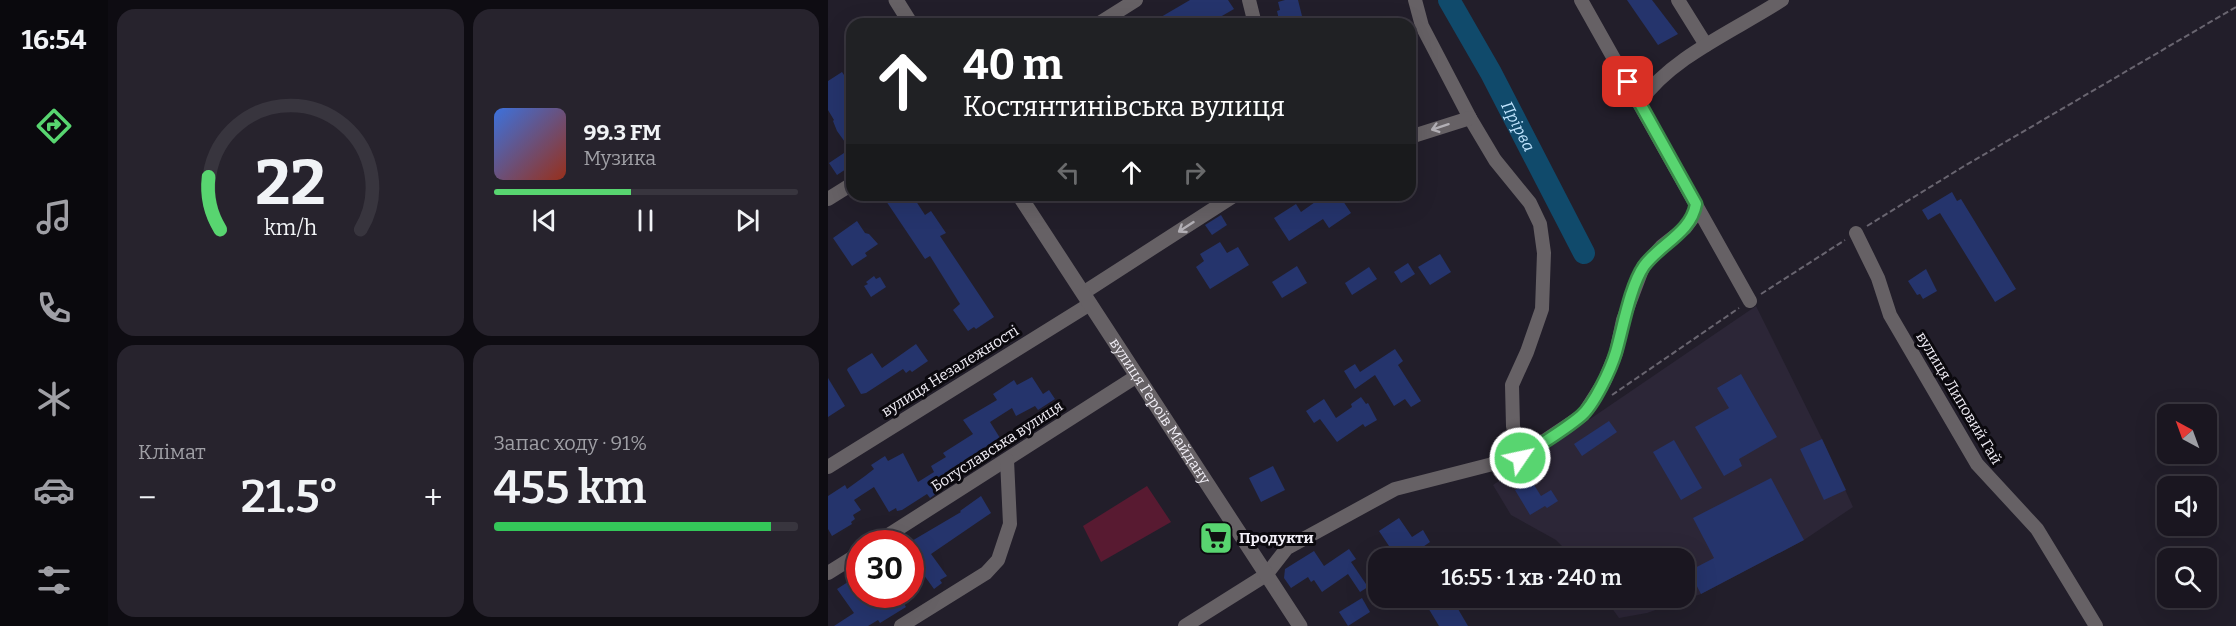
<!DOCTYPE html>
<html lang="uk">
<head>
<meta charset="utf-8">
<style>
  :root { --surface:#1a1620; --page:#27232d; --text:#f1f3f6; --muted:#9f9fa5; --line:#38353e; --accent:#58d570 }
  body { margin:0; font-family:Bitter,serif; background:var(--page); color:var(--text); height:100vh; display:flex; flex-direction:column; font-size:22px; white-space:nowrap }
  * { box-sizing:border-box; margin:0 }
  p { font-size:20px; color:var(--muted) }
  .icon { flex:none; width:33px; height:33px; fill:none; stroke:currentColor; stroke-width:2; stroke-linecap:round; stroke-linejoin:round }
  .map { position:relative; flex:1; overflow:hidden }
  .side { display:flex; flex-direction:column; gap:9px; padding:9px; background:#0e0c12; width:720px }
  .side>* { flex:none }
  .guide { position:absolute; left:18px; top:18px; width:570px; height:183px; border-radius:18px; box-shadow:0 6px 24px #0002,0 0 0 2px var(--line); background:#202124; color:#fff; overflow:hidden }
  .needle { width:39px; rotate:319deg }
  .tools { position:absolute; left:1329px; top:404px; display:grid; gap:12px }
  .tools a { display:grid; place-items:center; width:60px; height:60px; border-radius:12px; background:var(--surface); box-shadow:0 6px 24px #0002,0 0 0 2px var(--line); font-size:30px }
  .speed { position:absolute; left:18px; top:530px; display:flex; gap:12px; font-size:30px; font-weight:700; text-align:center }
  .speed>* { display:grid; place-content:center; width:78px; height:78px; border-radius:50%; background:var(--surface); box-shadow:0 6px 24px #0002,0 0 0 2px var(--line); line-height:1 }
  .speed .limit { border:9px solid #d22; background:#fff; color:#111 }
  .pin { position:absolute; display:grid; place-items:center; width:51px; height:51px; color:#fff; margin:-26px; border-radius:12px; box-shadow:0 3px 9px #0006 }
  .me { position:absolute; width:66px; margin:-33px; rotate:56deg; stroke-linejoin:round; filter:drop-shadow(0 0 4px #0008) }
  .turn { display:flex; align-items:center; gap:21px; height:126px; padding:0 18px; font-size:27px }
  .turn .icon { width:78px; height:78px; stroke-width:2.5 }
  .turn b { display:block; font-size:42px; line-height:51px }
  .lanes { display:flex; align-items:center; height:57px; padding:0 18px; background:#0003; justify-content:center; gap:30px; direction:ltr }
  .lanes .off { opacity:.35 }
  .big { font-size:45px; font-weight:600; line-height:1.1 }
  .side .widget { flex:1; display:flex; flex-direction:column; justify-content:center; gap:9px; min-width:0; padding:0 21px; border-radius:18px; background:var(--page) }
  .side .dial { align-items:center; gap:0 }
  .dial svg { height:156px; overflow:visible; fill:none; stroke:var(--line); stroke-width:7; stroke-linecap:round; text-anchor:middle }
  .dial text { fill:var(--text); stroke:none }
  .song { display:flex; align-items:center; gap:18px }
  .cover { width:72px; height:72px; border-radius:9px; background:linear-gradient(135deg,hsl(220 70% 55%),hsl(10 70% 35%)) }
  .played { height:6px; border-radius:3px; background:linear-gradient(90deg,var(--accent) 45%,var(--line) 45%) }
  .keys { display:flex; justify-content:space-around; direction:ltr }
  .heat { display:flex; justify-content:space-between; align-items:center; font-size:33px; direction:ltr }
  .charge { height:9px; border-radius:4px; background:linear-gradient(90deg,#34c759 91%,var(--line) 0) }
  .side .tiles { flex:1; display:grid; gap:9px; grid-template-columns:repeat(2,1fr) }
  .trip { position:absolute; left:540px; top:548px; width:327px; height:60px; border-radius:18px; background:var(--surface); box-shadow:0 6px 24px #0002,0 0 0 2px var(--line); font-weight:600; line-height:60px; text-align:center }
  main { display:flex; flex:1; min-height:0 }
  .tabs { display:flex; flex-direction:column; width:108px; justify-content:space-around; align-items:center; background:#0a090d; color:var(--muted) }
  .tabs .icon { width:42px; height:42px }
  .tabs .selected { color:var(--accent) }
  .tabs b { font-size:27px; color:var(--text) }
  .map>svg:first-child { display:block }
  .built { fill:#2c2637 }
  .green { fill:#581a31 }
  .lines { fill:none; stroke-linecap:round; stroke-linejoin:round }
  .river { stroke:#104a6b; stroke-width:22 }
  .building { fill:#25346c }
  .path { stroke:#696570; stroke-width:2; stroke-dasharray:6 3; stroke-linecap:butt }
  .minor { stroke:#666165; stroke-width:14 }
  .tertiary { stroke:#666165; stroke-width:15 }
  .oneway { stroke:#b2afb5 }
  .route-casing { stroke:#398a49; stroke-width:15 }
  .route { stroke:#58d570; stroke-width:10 }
  .labels { text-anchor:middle; stroke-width:6; stroke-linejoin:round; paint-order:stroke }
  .street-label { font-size:15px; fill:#f1eef6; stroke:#0b090e }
  .poi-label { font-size:15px; font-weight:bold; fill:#f1eef6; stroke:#0b090e; text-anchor:start }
  .water-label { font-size:16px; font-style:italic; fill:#c1e5ff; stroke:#0b090e }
</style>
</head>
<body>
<main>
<nav class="tabs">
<b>16:54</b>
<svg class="icon selected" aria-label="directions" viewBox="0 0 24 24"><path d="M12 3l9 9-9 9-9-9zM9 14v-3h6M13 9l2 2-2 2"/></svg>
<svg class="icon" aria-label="music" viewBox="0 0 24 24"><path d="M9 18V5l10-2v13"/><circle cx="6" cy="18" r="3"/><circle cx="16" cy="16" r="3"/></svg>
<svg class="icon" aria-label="phone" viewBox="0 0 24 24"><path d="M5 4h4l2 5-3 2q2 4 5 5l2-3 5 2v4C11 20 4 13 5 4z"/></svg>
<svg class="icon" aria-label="climate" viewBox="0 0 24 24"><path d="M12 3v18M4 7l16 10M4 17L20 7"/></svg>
<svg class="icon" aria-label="car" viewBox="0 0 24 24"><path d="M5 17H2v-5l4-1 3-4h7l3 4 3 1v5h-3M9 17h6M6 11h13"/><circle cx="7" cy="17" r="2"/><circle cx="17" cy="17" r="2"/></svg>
<svg class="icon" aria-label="filters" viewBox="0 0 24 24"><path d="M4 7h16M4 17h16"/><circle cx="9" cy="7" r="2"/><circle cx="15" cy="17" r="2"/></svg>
</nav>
<section class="side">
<div class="tiles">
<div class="widget dial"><svg viewBox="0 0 100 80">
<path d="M14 69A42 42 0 1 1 86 69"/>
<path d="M14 69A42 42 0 0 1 8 42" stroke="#58d570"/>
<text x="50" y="56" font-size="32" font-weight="700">22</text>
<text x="50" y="72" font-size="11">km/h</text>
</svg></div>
<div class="widget">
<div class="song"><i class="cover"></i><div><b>99.3 FM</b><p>Музика</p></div></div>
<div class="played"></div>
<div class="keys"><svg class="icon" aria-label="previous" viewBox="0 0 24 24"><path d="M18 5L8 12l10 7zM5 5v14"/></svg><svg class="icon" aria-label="pause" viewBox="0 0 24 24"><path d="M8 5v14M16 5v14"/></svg><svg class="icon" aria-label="next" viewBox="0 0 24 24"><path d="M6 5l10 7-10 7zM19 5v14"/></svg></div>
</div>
<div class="widget"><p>Клімат</p>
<div class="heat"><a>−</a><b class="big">21.5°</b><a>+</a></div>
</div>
<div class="widget"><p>Запас ходу · 91%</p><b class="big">455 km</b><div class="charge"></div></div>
</div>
</section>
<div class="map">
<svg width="1408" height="626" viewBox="0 0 1408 626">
  <rect width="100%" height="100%" fill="#221e2a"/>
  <path class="built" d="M928,306L994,439L1025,507L976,540L873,594L819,613L791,618L776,597H856V558H746L728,540L683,515L665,485Z"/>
  <path class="green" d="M319,486L343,522L273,562L255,526Z"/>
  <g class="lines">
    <path class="river" id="s1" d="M621,0L663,73L756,253"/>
  </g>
  <g class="building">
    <path d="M362,0H400L406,9L380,24H321Z"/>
    <path d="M457,0H470L474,16H471L473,24H452L449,11L452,10L450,2Z"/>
    <path d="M799,0H824L850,34L830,45Z"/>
    <path d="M14,72L24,87V90L19,93L24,99L19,103L24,111V165L9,175L1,163L22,149L9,131L5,121L6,120L0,110V81Z"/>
    <path d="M1124,192L1129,201L1133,199L1188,289L1167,302L1112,213L1100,220L1094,210Z"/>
    <path d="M54,195H84L97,215L103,211L118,233L112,236L166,317L148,329L146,327L140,331L125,310L132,304L102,256L97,259Z"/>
    <path d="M497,195H511L523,213L501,228L495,219L461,241L446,218L468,204L473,212Z"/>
    <path d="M393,215L399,225L384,235L377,225Z"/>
    <path d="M29,221L37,233L41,234L50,244L37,253L39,256L24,266L5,238Z"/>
    <path d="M392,242L399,253L410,247L421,265L382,289L368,267L376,261L372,254Z"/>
    <path d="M612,254L623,272L602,285L590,267Z"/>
    <path d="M580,263L587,274L573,283L566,272Z"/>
    <path d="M469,266L479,283L454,298L444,282Z"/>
    <path d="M541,267L549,279L524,295L517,283Z"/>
    <path d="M1098,269L1109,291L1095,299L1092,294L1089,295L1080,281Z"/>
    <path d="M46,276L48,279L52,277L58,287L43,297L36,286L40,284L38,282Z"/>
    <path d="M88,344L100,361L84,372L82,370L78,373L75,369L38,393L33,394L19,370L20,368L44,353L54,368Z"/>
    <path d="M567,349L575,361L570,365L593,401L583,407L577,399L566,406L547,375L527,389L516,371L527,364L532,372Z"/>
    <path d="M913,374L949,437L911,459L914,466L896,476L867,427L901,408L889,388Z"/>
    <path d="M204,377L215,394L221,390L227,399L210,410L207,406L188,416L184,408L162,422L172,438L143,456L146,460L136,466L137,469L112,485L115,489L102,498L99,494L74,510L69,511L68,508L61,512L46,487L26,500L33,510L25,515L27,519L23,522L24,524L4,536L0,529V496L17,485L19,489L37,476L46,469L43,465L57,456L60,461L75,453L90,482L106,472L103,466L118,457L115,453L145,434L135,420L169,400L165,394L186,380L189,385Z"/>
    <path d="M0,378L17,406L0,417Z"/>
    <path d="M533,397L538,404L540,403L549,420L537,427L535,424L509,442L492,419L486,423L478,411L496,399L508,418L524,407L523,404Z"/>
    <path d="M781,421L789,432L754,456L746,444Z"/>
    <path d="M994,439L1018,490L996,500L972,449Z"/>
    <path d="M846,440L874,488L853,500L825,452Z"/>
    <path d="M445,466L457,490L433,502L421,478Z"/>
    <path d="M943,478L976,540L873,594L861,571L886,558L865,518Z"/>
    <path d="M703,480L713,496L723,490L730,501L719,508L717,506L702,515L687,490Z"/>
    <path d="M153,496L163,513L103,554L119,576L112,580L114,583L106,589L93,571L98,568L82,542L133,512L132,511Z"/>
    <path d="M571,518L584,537L595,530L602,542L579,558H569L551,531Z"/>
    <path d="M521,549L528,559L523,562L540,587L532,592L520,574L494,592L486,580L483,582L480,577L463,588L456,578L457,569L486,551L496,566Z"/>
    <path d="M23,580L32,594H70L78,607L52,623L50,620L40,626H6L26,613L9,589Z"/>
    <path d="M602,597H623L640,626H611L596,601Z"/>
    <path d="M534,598L542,612L520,626L511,612Z"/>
  </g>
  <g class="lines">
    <g class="path">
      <path d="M1039,226L1133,168L1408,7"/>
      <path d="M933,294L1017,240"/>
      <path d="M784,395L911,308"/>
    </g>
    <g class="minor">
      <path d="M421,0L427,24"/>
      <path d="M587,0L594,26L642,118L667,160L702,203L712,224L716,253L714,309L699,352L684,385L685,426L692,457"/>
      <path d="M753,0L922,301"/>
      <path d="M850,0L878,45"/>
      <path d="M270,24L308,0"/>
      <path d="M812,102C843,57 908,30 954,0"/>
      <path d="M582,137L642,118"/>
      <path d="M0,199L24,184"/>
      <path d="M1028,233L1050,278L1062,315L1149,464L1209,529L1268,626"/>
      <path d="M255,293L407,195"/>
      <path d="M0,467L262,304"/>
      <path d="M48,543L309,376"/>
      <path d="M0,573L32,553"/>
      <path d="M73,626L158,573L170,560L182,524L179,460"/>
      <path d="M357,626L438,575L459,548L567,489L692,457L755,415L776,382L788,353L795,320L815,267L834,246L857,228L866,216L868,204"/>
    </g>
    <g class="tertiary">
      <path d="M68,0L83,24"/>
      <path id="s2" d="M191,195L472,626"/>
    </g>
  </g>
  <defs><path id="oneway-shaft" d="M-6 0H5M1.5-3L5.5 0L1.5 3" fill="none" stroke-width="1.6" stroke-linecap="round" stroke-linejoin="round" transform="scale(1.5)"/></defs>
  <g class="oneway">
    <use href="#oneway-shaft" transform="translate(612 127) rotate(162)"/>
    <use href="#oneway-shaft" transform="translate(358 227) rotate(147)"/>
  </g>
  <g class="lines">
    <defs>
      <path id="route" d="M692,458C712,444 734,432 753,416C766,405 783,369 788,352C795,328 802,286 816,266C832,244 863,233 868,204L800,82"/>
    </defs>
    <use href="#route" class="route-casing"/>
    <use href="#route" class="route"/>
  </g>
  <defs>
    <symbol id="supermarket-square" viewBox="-11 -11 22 22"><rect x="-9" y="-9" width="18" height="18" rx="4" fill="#58d570" stroke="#0b090e"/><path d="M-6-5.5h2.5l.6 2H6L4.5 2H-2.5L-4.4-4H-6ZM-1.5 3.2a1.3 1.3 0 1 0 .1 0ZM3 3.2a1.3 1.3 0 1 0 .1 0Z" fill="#111"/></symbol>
  </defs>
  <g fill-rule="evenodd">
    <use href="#supermarket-square" x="369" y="519" width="38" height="38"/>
  </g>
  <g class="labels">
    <g class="street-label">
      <text transform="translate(122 371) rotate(-32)" y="5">вулиця Незалежності</text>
      <text transform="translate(1131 398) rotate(59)" y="5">вулиця Липовий Гай</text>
      <text dy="5" stroke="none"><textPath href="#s2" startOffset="258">вулиця Героїв Майдану</textPath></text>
      <text transform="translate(169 446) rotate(-33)" y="5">Богуславська вулиця</text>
    </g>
    <g class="poi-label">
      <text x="411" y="543">Продукти</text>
    </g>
    <g class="water-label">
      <text dy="6" stroke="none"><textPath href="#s1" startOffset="144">Прірва</textPath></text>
    </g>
  </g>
</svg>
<div class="tools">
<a><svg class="needle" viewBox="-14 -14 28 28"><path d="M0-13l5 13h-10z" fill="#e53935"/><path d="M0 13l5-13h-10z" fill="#9f9fa5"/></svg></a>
<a><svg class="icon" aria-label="sound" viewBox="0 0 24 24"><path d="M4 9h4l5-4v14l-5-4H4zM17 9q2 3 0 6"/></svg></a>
<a><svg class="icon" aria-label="search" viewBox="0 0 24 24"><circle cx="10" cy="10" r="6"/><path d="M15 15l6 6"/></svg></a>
</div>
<div class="speed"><div class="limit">30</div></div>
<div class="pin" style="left:800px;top:82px;background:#d93025"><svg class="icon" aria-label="arrive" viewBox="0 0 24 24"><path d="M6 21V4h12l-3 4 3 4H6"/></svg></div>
<svg class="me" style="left:692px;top:458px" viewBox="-20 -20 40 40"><circle r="17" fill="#58d570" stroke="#fff" stroke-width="3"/><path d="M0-11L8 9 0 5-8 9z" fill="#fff"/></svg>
<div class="trip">16:55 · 1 хв · 240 m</div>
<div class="guide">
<div class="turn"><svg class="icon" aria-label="ahead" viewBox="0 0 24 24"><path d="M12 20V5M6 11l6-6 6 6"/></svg><div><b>40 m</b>Костянтинівська вулиця</div></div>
<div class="lanes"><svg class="icon off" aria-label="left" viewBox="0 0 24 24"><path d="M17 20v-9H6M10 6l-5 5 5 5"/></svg><svg class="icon" aria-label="ahead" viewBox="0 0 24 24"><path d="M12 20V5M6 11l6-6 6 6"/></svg><svg class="icon off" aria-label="right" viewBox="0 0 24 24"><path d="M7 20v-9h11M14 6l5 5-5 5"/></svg></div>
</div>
</div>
</main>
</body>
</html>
